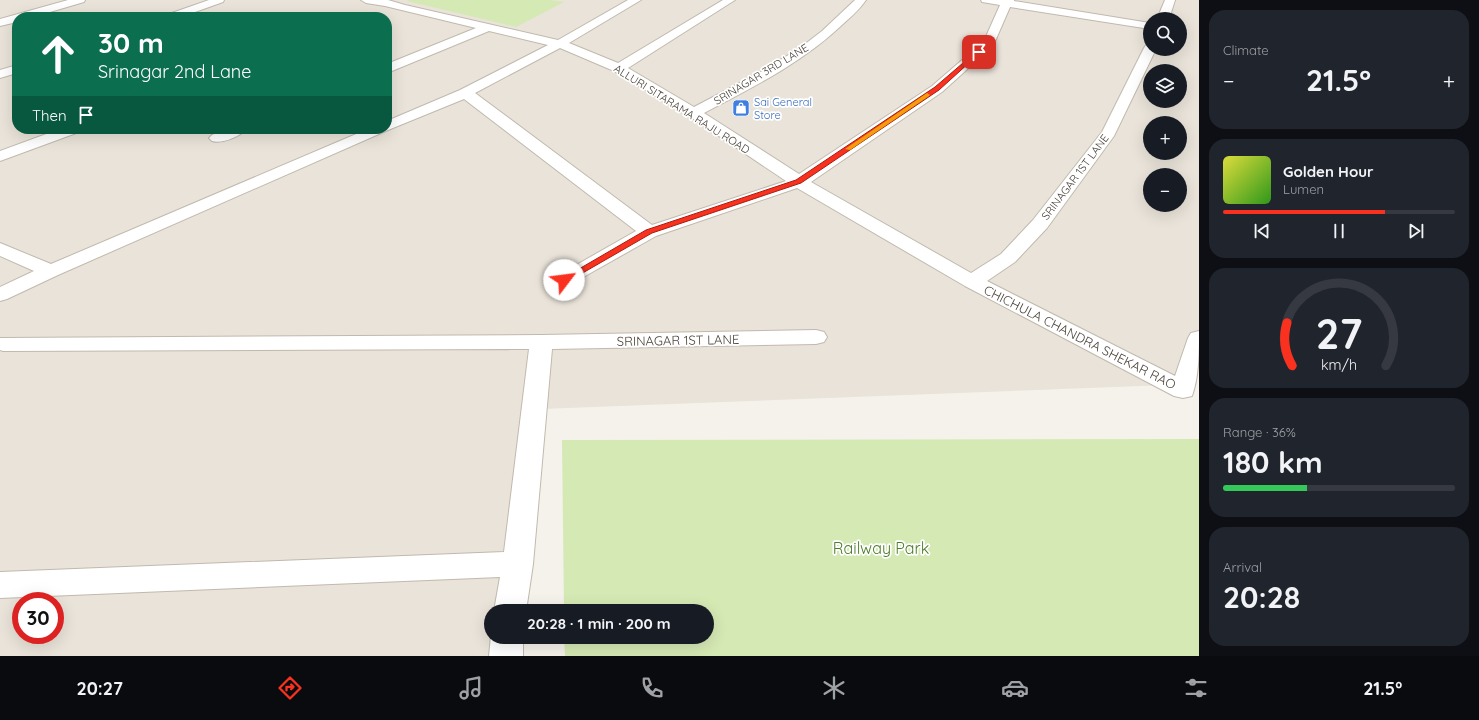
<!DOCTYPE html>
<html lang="en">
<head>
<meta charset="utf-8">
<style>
  :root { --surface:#171b24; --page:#20242c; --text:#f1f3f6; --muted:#9ea1a6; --line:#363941; --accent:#fa311e }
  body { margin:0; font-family:Quicksand,sans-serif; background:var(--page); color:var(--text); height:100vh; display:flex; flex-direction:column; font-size:15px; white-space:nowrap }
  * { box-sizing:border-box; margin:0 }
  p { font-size:13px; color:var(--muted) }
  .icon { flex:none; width:22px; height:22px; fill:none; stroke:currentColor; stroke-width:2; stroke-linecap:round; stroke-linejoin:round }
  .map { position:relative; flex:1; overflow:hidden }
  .details { display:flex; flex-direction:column; gap:10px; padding:10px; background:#0d0f14; width:280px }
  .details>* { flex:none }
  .guide { position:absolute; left:12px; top:12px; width:380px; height:122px; border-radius:16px; box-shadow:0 4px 16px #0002; background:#0b6e4f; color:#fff; overflow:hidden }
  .tools { position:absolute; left:1143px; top:12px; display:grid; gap:8px }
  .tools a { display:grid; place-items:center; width:44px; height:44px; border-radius:50%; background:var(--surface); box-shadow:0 4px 16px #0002; font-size:20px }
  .speed { position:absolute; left:12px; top:592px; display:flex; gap:8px; font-size:20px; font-weight:700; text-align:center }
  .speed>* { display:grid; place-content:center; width:52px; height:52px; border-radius:50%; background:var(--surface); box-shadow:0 4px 16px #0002; line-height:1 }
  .speed .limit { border:6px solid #d22; background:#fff; color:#111 }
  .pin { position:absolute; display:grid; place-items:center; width:34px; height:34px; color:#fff; margin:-17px; border-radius:8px; box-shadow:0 2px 6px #0006 }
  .me { position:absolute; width:44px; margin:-22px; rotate:60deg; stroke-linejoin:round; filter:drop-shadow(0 0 3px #0008) }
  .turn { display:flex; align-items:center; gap:14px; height:84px; padding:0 20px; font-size:18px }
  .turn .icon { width:52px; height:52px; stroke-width:2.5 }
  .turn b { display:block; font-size:28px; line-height:34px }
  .then { display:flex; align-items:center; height:38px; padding:0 20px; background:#0003; gap:8px; font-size:15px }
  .big { font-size:30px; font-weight:700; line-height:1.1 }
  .details .tile { flex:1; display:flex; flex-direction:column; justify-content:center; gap:6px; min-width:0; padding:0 14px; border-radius:16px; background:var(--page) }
  .details .dial { align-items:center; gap:0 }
  .dial svg { height:104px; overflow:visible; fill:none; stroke:var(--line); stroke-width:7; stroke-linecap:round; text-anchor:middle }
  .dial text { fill:var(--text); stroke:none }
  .song { display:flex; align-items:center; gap:12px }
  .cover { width:48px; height:48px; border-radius:6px; background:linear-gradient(135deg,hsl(60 70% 55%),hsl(110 70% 35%)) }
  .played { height:4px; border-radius:2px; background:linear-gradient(90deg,var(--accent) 70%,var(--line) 70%) }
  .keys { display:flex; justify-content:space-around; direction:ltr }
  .heat { display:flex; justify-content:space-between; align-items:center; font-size:22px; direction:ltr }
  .charge { height:6px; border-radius:3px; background:linear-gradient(90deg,#34c759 36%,var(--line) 0) }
  .trip { position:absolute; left:484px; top:604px; width:230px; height:40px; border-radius:20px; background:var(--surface); box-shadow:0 4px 16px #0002; font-weight:700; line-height:40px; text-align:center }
  .tabs { display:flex; height:64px; justify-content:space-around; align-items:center; background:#090b0e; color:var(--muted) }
  .tabs .icon { width:28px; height:28px }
  .tabs .selected { color:var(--accent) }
  .tabs b { font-size:18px; color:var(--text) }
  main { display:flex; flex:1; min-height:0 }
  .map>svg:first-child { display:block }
  .residential { fill:#e9e3d9; fill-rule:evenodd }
  .green { fill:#d5e9b4 }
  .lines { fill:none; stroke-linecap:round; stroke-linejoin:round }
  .minor-casing { stroke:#c1b9ad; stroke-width:2 }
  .minor { fill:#fff; fill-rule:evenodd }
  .route { fill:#fa311e; stroke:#a22014 }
  .slow { fill:#f59e0b }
  .labels { text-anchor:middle; stroke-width:3.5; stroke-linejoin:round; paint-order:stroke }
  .far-street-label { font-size:11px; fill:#4a4239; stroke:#fff }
  .far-shop-label { font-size:11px; fill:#366cbe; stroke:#fff; text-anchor:start }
  .street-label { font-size:13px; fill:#4a4239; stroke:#fff }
  .near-park-label { font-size:16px; fill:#4f7d2b; stroke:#fff }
</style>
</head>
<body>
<main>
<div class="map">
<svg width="1199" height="656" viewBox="0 0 1199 656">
  <rect width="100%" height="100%" fill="#f5f2eb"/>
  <path class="residential" d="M0,0H1199V368L1194,384L541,409L525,611H491V637H523L522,656H0ZM17,17H387V129H17ZM1150,19H1180V49H1150ZM1150,71H1180V101H1150ZM1150,123H1180V153H1150ZM1150,175H1180V205H1150ZM21,601H55V635H21Z"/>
  <g class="green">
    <path d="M409,0H549L564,2L516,27L407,1Z"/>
    <path d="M1199,439V656H565L564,637H707V611H564L562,440Z"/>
  </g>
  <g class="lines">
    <defs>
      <g id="minor">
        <path d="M68,0H85L84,2L33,17H17V22L0,26V19Z"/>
        <path d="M209,0H224L223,2L181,17H164L166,15Z"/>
        <path d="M361,0H388L405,5L558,40L628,0H641L569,43L618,63L723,0H735L628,68L694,107L759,73L800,48L822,31L855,0H866C860,9 851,17 843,24C802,63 753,87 704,113L799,174L932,86L984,41L1000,5L982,2L981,0H1014V1L1150,23V29L1010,7L993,46L942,92L811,182L971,273L1001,254L1033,220L1102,132L1144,48L1146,45L1150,44V49H1156L1114,136L1047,228L1015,262L987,281L1175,376L1188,338L1191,333L1199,331C1199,352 1199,377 1192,396L1183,398L1174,396L965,286L797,188L656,236L571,284L564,286L557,284L554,280L557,276L636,231L464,99L388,130L58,275L7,299L0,301V287L34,271L0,256V243L51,264L368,129H387V121L460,90L548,45L489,31L387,73V64L476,28L385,6L366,3ZM560,48L614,71L689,116L786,181L652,225L475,93Z"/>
        <path d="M1165,0H1175L1169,19H1157Z"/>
        <path d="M17,65V73L0,78V70Z"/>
        <path d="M60,129H82L79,132L0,161V151Z"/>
        <path d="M225,129H246C240,137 221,144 212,141L209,138L212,135Z"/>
        <path d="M816,330L824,332L827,337L824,342L816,344L552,349L533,564L526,611H494L500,577L0,598V572L504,552L529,349L3,351L0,350V338L541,335Z"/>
        <path d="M491,636L523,637V656H489Z"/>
      </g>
    </defs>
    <use href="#minor" class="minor-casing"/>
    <use href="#minor" class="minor"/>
  </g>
  <path class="route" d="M977,51L981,52L939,90L801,183L652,233L567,282H561L560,280L646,230L796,180L935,87Z"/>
  <path class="slow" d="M927,93L930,95L929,96L850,150L845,149Z"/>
  <defs>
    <symbol id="shop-square" viewBox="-11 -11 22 22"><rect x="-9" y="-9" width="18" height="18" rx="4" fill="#3f7fe0" stroke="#fff"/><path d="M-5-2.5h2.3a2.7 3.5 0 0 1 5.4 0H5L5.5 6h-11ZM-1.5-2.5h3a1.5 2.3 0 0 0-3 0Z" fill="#fff"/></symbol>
  </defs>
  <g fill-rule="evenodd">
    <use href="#shop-square" x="731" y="98" width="20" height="20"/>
  </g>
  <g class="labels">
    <g class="far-street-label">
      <text transform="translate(761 74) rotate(-31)" y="4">SRINAGAR 3RD LANE</text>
      <text transform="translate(682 109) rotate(32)" y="4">ALLURI SITARAMA RAJU ROAD</text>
      <text transform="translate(1075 177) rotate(-53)" y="4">SRINAGAR 1ST LANE</text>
    </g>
    <g class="far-shop-label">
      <text x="754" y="106">Sai General<tspan x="754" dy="13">Store</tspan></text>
    </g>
    <g class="street-label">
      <text transform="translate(1080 337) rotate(27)" y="5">CHICHULA CHANDRA SHEKAR RAO</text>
      <text transform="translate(678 340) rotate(-1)" y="5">SRINAGAR 1ST LANE</text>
    </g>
    <g class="near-park-label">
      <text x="881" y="554">Railway Park</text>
    </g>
  </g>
</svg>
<div class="tools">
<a><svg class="icon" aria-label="search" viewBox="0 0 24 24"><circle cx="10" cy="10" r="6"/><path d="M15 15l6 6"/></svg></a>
<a><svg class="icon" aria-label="layers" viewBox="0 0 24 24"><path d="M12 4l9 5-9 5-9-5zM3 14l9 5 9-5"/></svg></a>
<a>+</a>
<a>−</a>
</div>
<div class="speed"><div class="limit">30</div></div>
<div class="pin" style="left:979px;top:52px;background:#d93025"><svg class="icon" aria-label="arrive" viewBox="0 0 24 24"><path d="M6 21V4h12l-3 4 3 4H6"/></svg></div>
<svg class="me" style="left:564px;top:280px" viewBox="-20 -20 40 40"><circle r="19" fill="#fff"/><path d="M0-13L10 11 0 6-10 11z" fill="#fa311e"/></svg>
<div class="trip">20:28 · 1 min · 200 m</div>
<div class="guide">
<div class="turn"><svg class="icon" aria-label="ahead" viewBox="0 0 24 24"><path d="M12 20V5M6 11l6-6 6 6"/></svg><div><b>30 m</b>Srinagar 2nd Lane</div></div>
<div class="then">Then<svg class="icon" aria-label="arrive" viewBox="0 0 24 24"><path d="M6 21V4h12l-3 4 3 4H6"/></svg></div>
</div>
</div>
<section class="details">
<div class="tile"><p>Climate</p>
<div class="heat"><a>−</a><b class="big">21.5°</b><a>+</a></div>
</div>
<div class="tile">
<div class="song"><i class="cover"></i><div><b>Golden Hour</b><p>Lumen</p></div></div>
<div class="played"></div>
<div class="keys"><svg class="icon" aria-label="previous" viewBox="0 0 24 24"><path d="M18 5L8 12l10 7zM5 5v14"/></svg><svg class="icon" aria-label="pause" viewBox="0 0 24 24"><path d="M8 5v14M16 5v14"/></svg><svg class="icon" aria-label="next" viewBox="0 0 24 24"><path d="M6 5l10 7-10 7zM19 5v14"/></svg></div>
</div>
<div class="tile dial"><svg viewBox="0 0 100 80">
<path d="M14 69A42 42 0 1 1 86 69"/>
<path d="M14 69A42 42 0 0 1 10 36" stroke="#fa311e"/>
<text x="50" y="56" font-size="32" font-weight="700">27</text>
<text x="50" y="72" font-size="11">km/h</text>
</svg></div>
<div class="tile"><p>Range · 36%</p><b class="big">180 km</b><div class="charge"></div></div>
<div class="tile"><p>Arrival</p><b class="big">20:28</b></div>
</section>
</main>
<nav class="tabs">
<b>20:27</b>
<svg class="icon selected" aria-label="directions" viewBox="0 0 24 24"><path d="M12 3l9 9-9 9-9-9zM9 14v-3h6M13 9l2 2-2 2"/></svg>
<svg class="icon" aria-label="music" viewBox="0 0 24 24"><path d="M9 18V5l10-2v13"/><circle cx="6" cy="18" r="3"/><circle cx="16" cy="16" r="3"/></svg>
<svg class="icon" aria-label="phone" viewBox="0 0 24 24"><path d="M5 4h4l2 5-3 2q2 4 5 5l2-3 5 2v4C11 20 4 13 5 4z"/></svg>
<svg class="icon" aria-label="climate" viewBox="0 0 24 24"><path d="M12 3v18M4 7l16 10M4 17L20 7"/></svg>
<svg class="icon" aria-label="car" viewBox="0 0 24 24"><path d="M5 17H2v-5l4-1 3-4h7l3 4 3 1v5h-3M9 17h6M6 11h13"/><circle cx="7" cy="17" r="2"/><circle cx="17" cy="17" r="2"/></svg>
<svg class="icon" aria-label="filters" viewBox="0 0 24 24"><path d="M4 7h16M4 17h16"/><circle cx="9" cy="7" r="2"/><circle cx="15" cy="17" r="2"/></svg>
<b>21.5°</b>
</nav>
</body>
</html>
